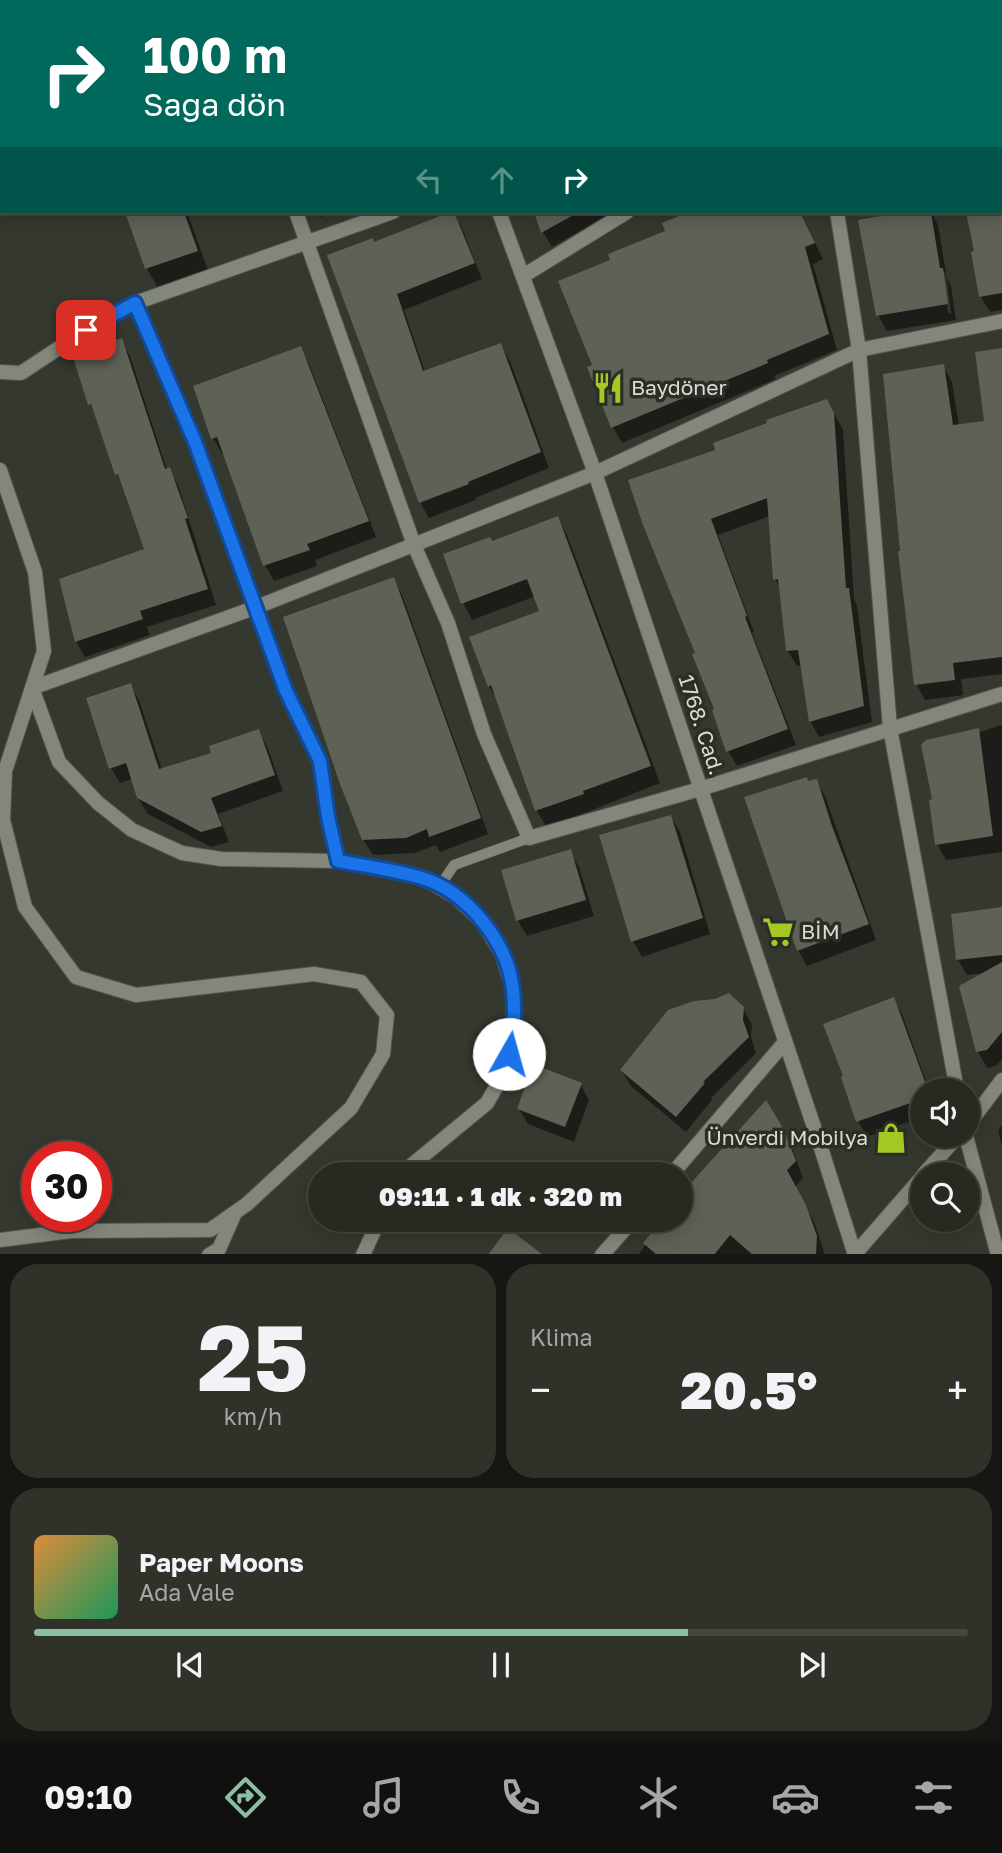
<!DOCTYPE html>
<html lang="tr">
<head>
<meta charset="utf-8">
<style>
  :root { --surface:#282a22; --page:#30322a; --text:#f1f3f6; --muted:#a5a7a5; --line:#444640; --accent:#8abfa5 }
  body { margin:0; font-family:"Golos Text",sans-serif; background:var(--page); color:var(--text); height:100vh; display:flex; flex-direction:column; font-size:26px; white-space:nowrap }
  * { box-sizing:border-box; margin:0 }
  p { font-size:23px; color:var(--muted) }
  .icon { flex:none; width:38px; height:38px; fill:none; stroke:currentColor; stroke-width:2; stroke-linecap:round; stroke-linejoin:round }
  .map { position:relative; height:1254px; overflow:hidden }
  .drawer { display:flex; flex-direction:column; gap:10px; padding:10px; background:#161713; flex:1 }
  .drawer>* { flex:none }
  .top-card { position:absolute; left:0px; top:0px; width:1003px; height:214px; box-shadow:0 4px 18px #0003,0 0 0 2px var(--line); background:#00695c; color:#fff; overflow:hidden }
  .buttons { position:absolute; left:910px; top:1078px; display:grid; gap:14px }
  .buttons a { display:grid; place-items:center; width:70px; height:70px; border-radius:50%; background:var(--surface); box-shadow:0 4px 18px #0003,0 0 0 2px var(--line); font-size:35px }
  .speed { position:absolute; left:21px; top:1141px; display:flex; gap:14px; font-size:35px; font-weight:700; text-align:center }
  .speed>* { display:grid; place-content:center; width:91px; height:91px; border-radius:50%; background:var(--surface); box-shadow:0 4px 18px #0003,0 0 0 2px var(--line); line-height:1 }
  .speed .limit { border:10px solid #d22; background:#fff; color:#111 }
  .pin { position:absolute; display:grid; place-items:center; width:60px; height:60px; color:#fff; margin:-30px; border-radius:14px; box-shadow:0 4px 10px #0006 }
  .me { position:absolute; width:77px; margin:-38px; rotate:7deg; stroke-linejoin:round; filter:drop-shadow(0 0 5px #0008) }
  .turn { display:flex; align-items:center; gap:24px; height:147px; padding:0 28px; font-size:32px }
  .turn .icon { width:91px; height:91px; stroke-width:2.5 }
  .turn b { display:block; font-size:49px; line-height:60px }
  .lanes { display:flex; align-items:center; height:66px; padding:0 28px; background:#0003; justify-content:center; gap:35px; direction:ltr }
  .lanes .off { opacity:.35 }
  .big { font-size:52px; font-weight:800; line-height:1.1 }
  .drawer .tile { flex:1; display:flex; flex-direction:column; justify-content:center; gap:10px; min-width:0; padding:0 24px; border-radius:28px; background:var(--page) }
  .drawer .dial { align-items:center; gap:0 }
  .dial b { font-size:91px; line-height:1 }
  .song { display:flex; align-items:center; gap:21px }
  .cover { width:84px; height:84px; border-radius:10px; background:linear-gradient(135deg,hsl(30 70% 55%),hsl(150 70% 35%)) }
  .played { height:7px; border-radius:4px; background:linear-gradient(90deg,var(--accent) 70%,var(--line) 70%) }
  .keys { display:flex; justify-content:space-around; direction:ltr }
  .heat { display:flex; justify-content:space-between; align-items:center; font-size:38px; direction:ltr }
  .drawer .tiles { flex:1; display:grid; gap:10px; grid-template-columns:1fr 1fr }
  .tile:last-child { grid-column:span 2 }
  .trip { position:absolute; left:308px; top:1162px; width:385px; height:70px; border-radius:35px; background:var(--surface); box-shadow:0 4px 18px #0003,0 0 0 2px var(--line); font-weight:800; line-height:70px; text-align:center }
  .dock { display:flex; height:112px; justify-content:space-around; align-items:center; background:#10110e; color:var(--muted) }
  .dock .icon { width:49px; height:49px }
  .dock .on { color:var(--accent) }
  .dock b { font-size:32px; color:var(--text) }
  .map>svg:first-child { display:block }
  .shadow { fill:#0007; fill-rule:evenodd }
  .building { fill:#5d6156 }
  .lines { fill:none; stroke-linecap:round; stroke-linejoin:round }
  .service-casing { stroke:#52544c; stroke-width:11 }
  .minor-casing { stroke:#52544c; stroke-width:16 }
  .service { stroke:#83877b; stroke-width:10 }
  .minor { stroke:#83877b; stroke-width:14 }
  .route-casing { stroke:#114b97; stroke-width:18 }
  .route { stroke:#1a73e8; stroke-width:12 }
  .labels { text-anchor:middle; stroke-width:7; stroke-linejoin:round; paint-order:stroke }
  .poi-label { font-size:21px; fill:#d9dbd5; stroke:#2b2e25; text-anchor:start }
  .street-label { font-size:21px; fill:#d9dbd5; stroke:#2b2e25 }
</style>
</head>
<body>
<div class="map">
<svg width="1002" height="1255" viewBox="0 0 1002 1255">
  <rect width="100%" height="100%" fill="#35382e"/>
  <g class="shadow">
    <path d="M397,0H489L396,2Z"/>
    <path d="M695,0H764L765,2H696Z"/>
    <path d="M857,0H905V2H858Z"/>
    <path d="M1001,192L1002,310L990,312L981,297L973,253L977,252L967,212H1001Z"/>
    <path d="M127,212H187L208,270L158,288L147,269Z"/>
    <path d="M317,212H338L320,217Z"/>
    <path d="M537,212H612L552,247L543,232Z"/>
    <path d="M694,212H800L823,259L813,264L837,350L774,376L776,379L622,443L613,427L589,368L594,366L613,261L668,232L664,224Z"/>
    <path d="M914,212H931L938,225L947,278L951,285L956,320L887,331L878,315L860,221ZM942,270L946,274L951,313H948Z"/>
    <path d="M453,213L462,228L482,279L404,310L425,372L501,345L510,361L549,468L475,498L476,500L429,518L420,502L374,244Z"/>
    <path d="M121,341L130,356L167,470L169,469L178,485L216,605L147,627L150,635L85,657L76,642L146,550L125,489L117,474L98,418L90,404Z"/>
    <path d="M300,348L309,364L376,537L315,560L317,566L274,581L265,565L224,453L222,454L213,438Z"/>
    <path d="M1002,350V674L961,679L963,695L925,700L916,684L943,366L952,382L959,426L986,423Z"/>
    <path d="M827,401L843,430L854,599L857,606L872,722L819,737L810,721L802,665L797,666L787,650L781,589L775,579L770,516L718,535L754,632L752,633L796,745L737,766L728,751L697,654L718,451Z"/>
    <path d="M557,518L567,535L660,783L547,828L537,811L499,703L489,686L541,612L536,596L472,620L463,603L491,543Z"/>
    <path d="M393,579L402,595L488,834L440,852L436,845L415,853L373,855L363,839Z"/>
    <path d="M130,685L139,700L162,770L213,754L258,731L267,746L283,791L218,814L229,842L211,847L148,814L138,798L132,779L120,783L111,768Z"/>
    <path d="M1002,725V852L946,860L937,844L978,730L980,732Z"/>
    <path d="M816,781L825,796L876,940L807,966L798,950L808,782Z"/>
    <path d="M671,817L680,832L710,934L642,957L633,941Z"/>
    <path d="M570,851L579,867L594,916L527,936L518,921L503,871Z"/>
    <path d="M1002,909V1059L996,1066L987,1068L978,1052L961,987L985,973L967,975L958,960L952,916Z"/>
    <path d="M893,999L902,1014L929,1090H922V1117L867,1137L858,1121Z"/>
    <path d="M743,1008L752,1025L751,1037L756,1053L711,1098L712,1100L686,1132L631,1086L622,1071Z"/>
    <path d="M580,1084L589,1100L574,1142L528,1124L519,1109Z"/>
    <path d="M766,1103L791,1146L803,1178L795,1187L814,1222L825,1255H638L664,1220H681V1199Z"/>
    <path d="M1002,1125V1147L998,1130Z"/>
  </g>
  <g class="building">
    <path d="M125,212H184L198,251L145,269Z"/>
    <path d="M450,212H454L475,263L397,294L423,371L501,343L541,452L468,482L469,484L419,503L327,255L373,238L374,242Z"/>
    <path d="M534,212H579L541,233Z"/>
    <path d="M689,212H800L815,243L805,247L829,334L767,360L768,363L611,428L587,367L592,365L558,281L610,260L608,254L665,231L662,223Z"/>
    <path d="M904,212H931L940,268H943L948,304L876,316L858,220Z"/>
    <path d="M966,212H1002V293L979,297L971,252L974,251Z"/>
    <path d="M122,338L165,469L170,467L188,518L185,519L208,589L140,611L143,619L75,642L59,579L144,549L118,474L115,475L91,404L88,405L72,354Z"/>
    <path d="M301,346L369,521L307,544L310,550L263,566L217,437L211,439L193,386Z"/>
    <path d="M1002,348V657L953,663L955,680L914,685L898,551H900L883,374L944,364L953,425L984,421L975,352Z"/>
    <path d="M827,399L834,413L846,588H849L864,706L809,722L798,650L786,651L778,579L773,580L767,498L711,519L747,616L745,617L788,729L726,752L712,710L714,709L692,654L695,653L643,525L628,480L715,450L713,443L767,423L766,420Z"/>
    <path d="M558,516L651,766L583,791L584,794L535,811L491,685L488,687L469,637L539,611L527,579L461,604L443,554L490,537L492,541Z"/>
    <path d="M394,577L481,818L429,837L427,829L406,838L362,840L340,784L283,617Z"/>
    <path d="M131,683L159,769L211,753L209,746L259,729L275,775L211,798L222,826L201,832L137,798L126,763L109,769L86,698Z"/>
    <path d="M979,728L993,836L935,845L929,800L932,799L921,745L926,740Z"/>
    <path d="M807,777L808,781L817,779L832,826L869,924L797,951L744,797Z"/>
    <path d="M671,815L703,918L631,942L599,835Z"/>
    <path d="M571,849L586,900L516,921L501,870Z"/>
    <path d="M1002,907V955L956,960L951,914Z"/>
    <path d="M1002,962V1032L987,1050L976,1052L959,986Z"/>
    <path d="M729,993L744,1007L743,1020L749,1037L703,1082L705,1083L676,1117L620,1070L668,1010L694,1001L715,999Z"/>
    <path d="M894,997L928,1090H922V1099L856,1122L841,1077L843,1076L823,1024Z"/>
    <path d="M533,1064L582,1083L565,1127L517,1109Z"/>
    <path d="M766,1100L783,1128L796,1161L787,1170L806,1205L817,1236L816,1255H753L730,1235L714,1255H657L643,1243L662,1220H681V1194Z"/>
    <path d="M508,1228L543,1255H488Z"/>
  </g>
  <g class="lines">
    <defs>
      <path id="service" d="M440,886L454,865L529,838"/>
      <g id="minor">
        <path d="M14,0L17,2"/>
        <path d="M234,0V2"/>
        <path d="M796,0L797,2"/>
        <path d="M540,2L541,0"/>
        <path d="M977,2L980,0"/>
        <path d="M0,200L2,199"/>
        <path d="M296,212L414,545L448,623L484,734L529,838L700,789L1002,694"/>
        <path d="M499,212L595,473L821,1148L855,1255"/>
        <path d="M837,212L859,350L890,728L957,1090"/>
        <path d="M523,276L627,212"/>
        <path d="M135,303L195,442L286,691L320,761L328,817L338,861"/>
        <path d="M0,372L21,373L86,330L135,303L393,212"/>
        <path d="M0,470L35,572L44,651L5,771L3,820L25,907L76,977L136,995L314,974L361,982L387,1015L383,1054L351,1108L247,1204L210,1230L71,1231L0,1240"/>
        <path d="M968,1125L1002,1080"/>
        <path d="M966,1136L998,1255"/>
        <path d="M401,1174L487,1103L504,1073L513,1036V989L502,954L483,923L456,897L423,878L338,861L221,859L182,853L132,830L98,803L59,762L32,688L254,608L595,473L859,350L1002,321"/>
        <path d="M672,1174L785,1042"/>
        <path d="M924,1174L958,1136"/>
        <path d="M209,1255L219,1249L235,1213"/>
        <path d="M363,1255L379,1220"/>
        <path d="M602,1255L633,1220"/>
        <path d="M854,1255L922,1177"/>
      </g>
    </defs>
    <use href="#service" class="service-casing"/>
    <use href="#minor" class="minor-casing"/>
    <use href="#service" class="service"/>
    <use href="#minor" class="minor"/>
  </g>
  <g class="lines">
    <defs>
      <path id="route" d="M86,330L135,303L195,442L286,691L320,761L328,817L338,861C366,866 395,870 422,878C468,892 508,943 513,990C515,1011 514,1034 509,1054"/>
    </defs>
    <use href="#route" class="route-casing"/>
    <use href="#route" class="route"/>
  </g>
  <defs>
    <symbol id="restaurant-bare" viewBox="-9 -9 18 18"><path d="M-5-6h1v4h1v-4h1v4h1v-4h1v5L-1.5 .5V6h-2V.5L-5-1ZM5-6V6H3V1.5H1.5Q1.5-4 5-6Z" fill="#a4c824" stroke="#2b2e25" stroke-width="2.5" paint-order="stroke"/></symbol>
    <symbol id="supermarket-bare" viewBox="-9 -9 18 18"><path d="M-6-5.5h2.5l.6 2H6L4.5 2H-2.5L-4.4-4H-6ZM-1.5 3.2a1.3 1.3 0 1 0 .1 0ZM3 3.2a1.3 1.3 0 1 0 .1 0Z" fill="#a4c824" stroke="#2b2e25" stroke-width="2.5" paint-order="stroke"/></symbol>
    <symbol id="shop-bare" viewBox="-9 -9 18 18"><path d="M-5-2.5h2.3a2.7 3.5 0 0 1 5.4 0H5L5.5 6h-11ZM-1.5-2.5h3a1.5 2.3 0 0 0-3 0Z" fill="#a4c824" stroke="#2b2e25" stroke-width="2.5" paint-order="stroke"/></symbol>
  </defs>
  <g fill-rule="evenodd">
    <use href="#restaurant-bare" x="586" y="366" width="44" height="44"/>
    <use href="#supermarket-bare" x="756" y="910" width="44" height="44"/>
    <use href="#shop-bare" x="869" y="1116" width="44" height="44"/>
  </g>
  <g class="labels">
    <g class="poi-label">
      <text x="631" y="395">Baydöner</text>
      <text x="801" y="939">BİM</text>
      <text x="868" y="1145" text-anchor="end">Ünverdi Mobilya</text>
    </g>
    <g class="street-label">
      <text transform="translate(701 725) rotate(72)" y="7">1768. Cad.</text>
    </g>
  </g>
</svg>
<div class="buttons">
<a><svg class="icon" aria-label="sound" viewBox="0 0 24 24"><path d="M4 9h4l5-4v14l-5-4H4zM17 9q2 3 0 6"/></svg></a>
<a><svg class="icon" aria-label="search" viewBox="0 0 24 24"><circle cx="10" cy="10" r="6"/><path d="M15 15l6 6"/></svg></a>
</div>
<div class="speed"><div class="limit">30</div></div>
<div class="pin" style="left:86px;top:330px;background:#d93025"><svg class="icon" aria-label="arrive" viewBox="0 0 24 24"><path d="M6 21V4h12l-3 4 3 4H6"/></svg></div>
<svg class="me" style="left:509px;top:1054px" viewBox="-20 -20 40 40"><circle r="19" fill="#fff"/><path d="M0-13L10 11 0 6-10 11z" fill="#1a73e8"/></svg>
<div class="trip">09:11 · 1 dk · 320 m</div>
<div class="top-card">
<div class="turn"><svg class="icon" aria-label="right" viewBox="0 0 24 24"><path d="M7 20v-9h11M14 6l5 5-5 5"/></svg><div><b>100 m</b>Sağa dön</div></div>
<div class="lanes"><svg class="icon off" aria-label="left" viewBox="0 0 24 24"><path d="M17 20v-9H6M10 6l-5 5 5 5"/></svg><svg class="icon off" aria-label="ahead" viewBox="0 0 24 24"><path d="M12 20V5M6 11l6-6 6 6"/></svg><svg class="icon" aria-label="right" viewBox="0 0 24 24"><path d="M7 20v-9h11M14 6l5 5-5 5"/></svg></div>
</div>
</div>
<section class="drawer">
<div class="tiles">
<div class="tile dial"><b>25</b><p>km/h</p></div>
<div class="tile"><p>Klima</p>
<div class="heat"><a>−</a><b class="big">20.5°</b><a>+</a></div>
</div>
<div class="tile">
<div class="song"><i class="cover"></i><div><b>Paper Moons</b><p>Ada Vale</p></div></div>
<div class="played"></div>
<div class="keys"><svg class="icon" aria-label="previous" viewBox="0 0 24 24"><path d="M18 5L8 12l10 7zM5 5v14"/></svg><svg class="icon" aria-label="pause" viewBox="0 0 24 24"><path d="M8 5v14M16 5v14"/></svg><svg class="icon" aria-label="next" viewBox="0 0 24 24"><path d="M6 5l10 7-10 7zM19 5v14"/></svg></div>
</div>
</div>
</section>
<nav class="dock">
<b>09:10</b>
<svg class="icon on" aria-label="directions" viewBox="0 0 24 24"><path d="M12 3l9 9-9 9-9-9zM9 14v-3h6M13 9l2 2-2 2"/></svg>
<svg class="icon" aria-label="music" viewBox="0 0 24 24"><path d="M9 18V5l10-2v13"/><circle cx="6" cy="18" r="3"/><circle cx="16" cy="16" r="3"/></svg>
<svg class="icon" aria-label="phone" viewBox="0 0 24 24"><path d="M5 4h4l2 5-3 2q2 4 5 5l2-3 5 2v4C11 20 4 13 5 4z"/></svg>
<svg class="icon" aria-label="climate" viewBox="0 0 24 24"><path d="M12 3v18M4 7l16 10M4 17L20 7"/></svg>
<svg class="icon" aria-label="car" viewBox="0 0 24 24"><path d="M5 17H2v-5l4-1 3-4h7l3 4 3 1v5h-3M9 17h6M6 11h13"/><circle cx="7" cy="17" r="2"/><circle cx="17" cy="17" r="2"/></svg>
<svg class="icon" aria-label="filters" viewBox="0 0 24 24"><path d="M4 7h16M4 17h16"/><circle cx="9" cy="7" r="2"/><circle cx="15" cy="17" r="2"/></svg>
</nav>
</body>
</html>
